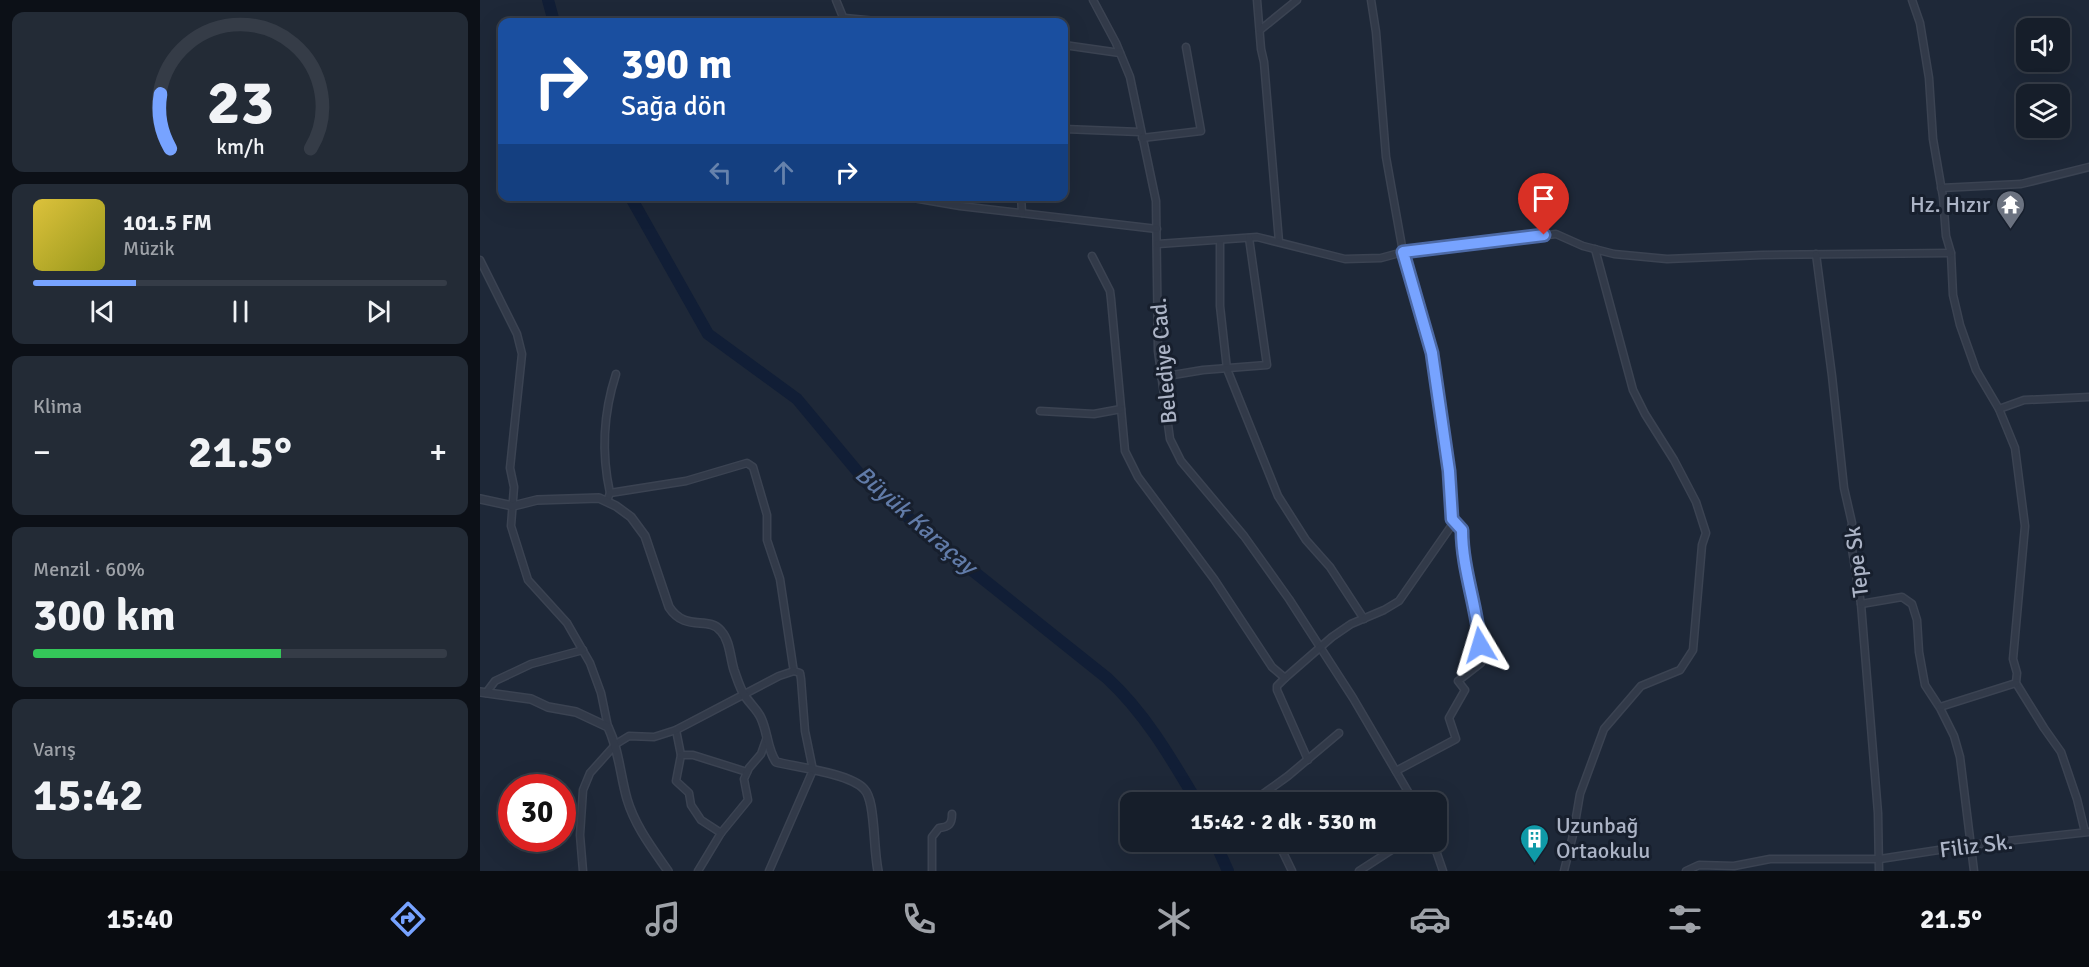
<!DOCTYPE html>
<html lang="tr">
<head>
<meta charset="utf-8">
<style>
  :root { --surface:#161e2a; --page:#232b36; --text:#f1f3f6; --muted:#9ea2a8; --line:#353c47; --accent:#77a3ff }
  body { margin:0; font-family:Signika,sans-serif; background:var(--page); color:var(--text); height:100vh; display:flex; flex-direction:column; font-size:22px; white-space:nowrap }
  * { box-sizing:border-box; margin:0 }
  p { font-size:20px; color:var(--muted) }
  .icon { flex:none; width:33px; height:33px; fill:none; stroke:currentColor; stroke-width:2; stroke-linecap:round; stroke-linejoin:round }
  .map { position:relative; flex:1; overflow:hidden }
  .sheet { display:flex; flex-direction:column; gap:12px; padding:12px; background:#0c1017; width:480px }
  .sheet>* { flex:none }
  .top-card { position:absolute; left:18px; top:18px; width:570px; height:183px; border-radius:12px; box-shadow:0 6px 24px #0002,0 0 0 2px var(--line); background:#1a4fa0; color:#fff; overflow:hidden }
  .controls { position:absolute; left:1536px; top:18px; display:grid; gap:12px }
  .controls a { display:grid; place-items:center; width:54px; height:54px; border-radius:12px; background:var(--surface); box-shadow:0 6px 24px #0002,0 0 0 2px var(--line); font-size:30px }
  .speed { position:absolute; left:18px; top:774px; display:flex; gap:12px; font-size:30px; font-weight:700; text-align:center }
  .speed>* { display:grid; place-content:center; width:78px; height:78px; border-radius:50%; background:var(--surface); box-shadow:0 6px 24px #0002,0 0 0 2px var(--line); line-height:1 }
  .speed .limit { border:9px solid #d22; background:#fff; color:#111 }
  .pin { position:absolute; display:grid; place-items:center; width:51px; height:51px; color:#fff; margin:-62px -26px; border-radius:50% 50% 50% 0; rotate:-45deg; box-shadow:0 0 6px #0007 }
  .pin .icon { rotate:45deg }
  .me { position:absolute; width:66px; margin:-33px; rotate:353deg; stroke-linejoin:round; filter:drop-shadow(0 0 4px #0008) }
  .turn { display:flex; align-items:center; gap:21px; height:126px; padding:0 24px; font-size:27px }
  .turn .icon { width:78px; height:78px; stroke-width:2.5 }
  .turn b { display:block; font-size:42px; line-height:51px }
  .lanes { display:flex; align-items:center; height:57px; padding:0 24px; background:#0003; justify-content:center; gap:30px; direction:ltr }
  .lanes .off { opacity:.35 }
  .big { font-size:45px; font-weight:700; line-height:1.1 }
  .sheet .tile { flex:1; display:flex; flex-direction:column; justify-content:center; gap:9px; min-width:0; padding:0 21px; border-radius:12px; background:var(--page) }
  .sheet .dial { align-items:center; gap:0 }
  .dial svg { height:156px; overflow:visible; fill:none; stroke:var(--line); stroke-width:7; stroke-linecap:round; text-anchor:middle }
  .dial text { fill:var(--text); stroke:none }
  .song { display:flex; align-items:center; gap:18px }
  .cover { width:72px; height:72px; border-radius:9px; background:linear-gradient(135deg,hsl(50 70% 55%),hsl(60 70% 35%)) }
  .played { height:6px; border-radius:3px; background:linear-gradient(90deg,var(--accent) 25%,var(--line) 25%) }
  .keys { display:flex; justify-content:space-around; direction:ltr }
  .heat { display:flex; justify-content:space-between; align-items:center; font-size:33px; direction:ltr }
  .charge { height:9px; border-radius:4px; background:linear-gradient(90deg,#34c759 60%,var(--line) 0) }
  .trip { position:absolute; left:640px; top:792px; width:327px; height:60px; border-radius:12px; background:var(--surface); box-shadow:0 6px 24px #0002,0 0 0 2px var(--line); font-weight:700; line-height:60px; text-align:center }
  .menu { display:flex; height:96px; justify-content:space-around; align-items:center; background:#090c11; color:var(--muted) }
  .menu .icon { width:42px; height:42px }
  .menu .on { color:var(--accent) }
  .menu b { font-size:27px; color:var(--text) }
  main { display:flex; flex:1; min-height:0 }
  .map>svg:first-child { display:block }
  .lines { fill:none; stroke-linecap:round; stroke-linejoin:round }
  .river { stroke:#111e36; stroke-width:12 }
  .minor-casing { stroke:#3b4352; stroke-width:9 }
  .tertiary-casing { stroke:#3b4352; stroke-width:10 }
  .minor { stroke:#323a49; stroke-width:6 }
  .tertiary { stroke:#323a49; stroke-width:7 }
  .route-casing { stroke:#4d6aa6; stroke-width:15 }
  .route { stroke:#77a3ff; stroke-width:10 }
  .labels { text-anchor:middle; stroke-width:6; stroke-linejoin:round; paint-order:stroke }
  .poi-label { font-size:22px; fill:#acb4c6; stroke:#171f2d; text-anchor:end }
  .street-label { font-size:22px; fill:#acb4c6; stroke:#171f2d }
  .water-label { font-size:24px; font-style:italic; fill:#617ba8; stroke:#171f2d }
</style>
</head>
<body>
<main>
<section class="sheet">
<div class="tile dial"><svg viewBox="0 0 100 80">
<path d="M14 69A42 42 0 1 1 86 69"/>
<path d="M14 69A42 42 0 0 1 9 41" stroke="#77a3ff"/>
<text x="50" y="56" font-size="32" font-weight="700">23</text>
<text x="50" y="72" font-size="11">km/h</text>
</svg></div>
<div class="tile">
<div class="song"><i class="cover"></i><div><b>101.5 FM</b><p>Müzik</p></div></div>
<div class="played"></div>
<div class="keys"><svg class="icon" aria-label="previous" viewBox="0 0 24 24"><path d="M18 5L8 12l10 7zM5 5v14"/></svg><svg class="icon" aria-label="pause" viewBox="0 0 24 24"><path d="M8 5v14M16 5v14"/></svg><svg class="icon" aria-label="next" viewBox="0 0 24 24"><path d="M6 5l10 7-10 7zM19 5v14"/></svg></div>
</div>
<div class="tile"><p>Klima</p>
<div class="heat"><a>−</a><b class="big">21.5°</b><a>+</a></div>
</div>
<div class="tile"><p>Menzil · 60%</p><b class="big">300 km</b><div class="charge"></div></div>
<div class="tile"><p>Varış</p><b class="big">15:42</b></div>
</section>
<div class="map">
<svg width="1609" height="871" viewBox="0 0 1609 871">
  <rect width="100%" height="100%" fill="#1e2838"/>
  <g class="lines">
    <g class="river">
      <path d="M68,0L74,22"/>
      <path d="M150,196L228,334L317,399L387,483L468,551L627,678C665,713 691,758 717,802"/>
      <path d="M735,842L748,871"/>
    </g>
    <defs>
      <g id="minor">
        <path d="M356,0L365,22"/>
        <path d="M613,0L636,43L650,77L676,201L678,351L690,439L701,461L764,536L809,599L873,698L934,802"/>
        <path d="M777,0L781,49L784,62L799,242"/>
        <path d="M891,0L896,32L906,157L923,252L952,353L968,471L972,519L982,530V547L998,626L1001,663L978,681L985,690L969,718L976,739L916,771"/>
        <path d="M1432,0L1440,23L1449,78L1453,139L1463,197L1466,236L1471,253L1473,295L1480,325L1496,370L1519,409L1535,448L1545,526L1533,659L1537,673L1536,683L1564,728L1581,752L1597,799L1605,832"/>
        <path d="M365,18L406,22"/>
        <path d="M780,30L817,0"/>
        <path d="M584,45L640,53"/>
        <path d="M584,129L660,132"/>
        <path d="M662,138L721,131L706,47"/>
        <path d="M1461,188L1541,184L1609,167"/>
        <path d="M422,196L480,206L677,229"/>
        <path d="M541,196L542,213"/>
        <path d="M740,241V306L747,369L798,496L826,540L850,567L884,619"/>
        <path d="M678,244L777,237L865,259L901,258L923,252L1076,234L1103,246L1134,254L1187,259L1282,255L1471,253"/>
        <path d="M1336,254L1352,376L1364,488L1372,523L1370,537L1381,604L1398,813L1399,871"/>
        <path d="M612,256L630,291L631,299L645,451L658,477L734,579L792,667L805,678L852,637L871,624L904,610L919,601L974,522"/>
        <path d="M0,260L37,334L42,354L30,468L34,487L31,526L48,580L87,623L110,663L121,693L128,727"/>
        <path d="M681,377L723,370L787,365L769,238"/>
        <path d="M1519,409L1544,400L1609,397"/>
        <path d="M560,411L614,414L641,409"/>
        <path d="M130,493C121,452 123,414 136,374"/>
        <path d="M127,501L130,493L206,481L267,463L273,467L287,515V540L300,579L313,666L314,671L320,673L321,679L325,731L333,770L289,871"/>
        <path d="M1381,604L1422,597L1432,604L1437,620L1439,652L1445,685L1460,708L1474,736L1480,757L1494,871"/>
        <path d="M805,678L797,686V690L828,760"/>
        <path d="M6,693L15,681L51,664L103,650"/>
        <path d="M1460,707L1536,683"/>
        <path d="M196,730L201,755L196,781L209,793L211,805L221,820L241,833"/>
        <path d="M201,755H213L267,772"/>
        <path d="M783,802L781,798L783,794L808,776L859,733"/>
        <path d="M798,842L812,871"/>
        <path d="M953,842L963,871"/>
        <path d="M103,871L100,835L103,790L110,773L136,744L149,736L174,737L196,730L299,676L314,671"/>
        <path d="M218,871L241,833L268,800L264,779L269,768L281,754L287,737"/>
        <path d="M452,871V837L459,828C469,827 472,824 472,814"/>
        <path d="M879,871L924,842"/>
        <path d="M1084,871L1093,835L1100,794L1124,729L1161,686L1200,670L1213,650L1222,545L1226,533L1216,502L1194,460L1165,414L1153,390L1115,249"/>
        <path d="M1206,871L1219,865L1254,866L1290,859H1400L1491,845L1609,832"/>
      </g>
      <g id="tertiary">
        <path d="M0,499L33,506L57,500L119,498L136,506L151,517L165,536L189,607C206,633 228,615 241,631C250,641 250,657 254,670C257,678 260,689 265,696C270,704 277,709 281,718C288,733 287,749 296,762C317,767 371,774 384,789C388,793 390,801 391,806C395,828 394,849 398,871"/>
        <path d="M0,692L51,699L68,707L96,712L128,727C139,750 140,774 147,799C155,826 172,848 188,871"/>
      </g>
    </defs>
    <use href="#minor" class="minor-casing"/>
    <use href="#tertiary" class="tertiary-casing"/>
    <use href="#minor" class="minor"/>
    <use href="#tertiary" class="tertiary"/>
  </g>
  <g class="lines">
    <defs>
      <path id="route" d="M1000,645C997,606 982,569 982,530L972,519L969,471L952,353L923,252L1064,235"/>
    </defs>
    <use href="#route" class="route-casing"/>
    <use href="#route" class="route"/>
  </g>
  <defs>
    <symbol id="temple-pin" viewBox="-11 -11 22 30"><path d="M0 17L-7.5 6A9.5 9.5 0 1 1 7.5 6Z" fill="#6b7280" stroke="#171f2d"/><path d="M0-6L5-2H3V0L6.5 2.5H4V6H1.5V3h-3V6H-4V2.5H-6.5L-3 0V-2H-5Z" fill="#fff"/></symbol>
    <symbol id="building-pin" viewBox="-11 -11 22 30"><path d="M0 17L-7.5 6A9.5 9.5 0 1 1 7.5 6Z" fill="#0f9aa8" stroke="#171f2d"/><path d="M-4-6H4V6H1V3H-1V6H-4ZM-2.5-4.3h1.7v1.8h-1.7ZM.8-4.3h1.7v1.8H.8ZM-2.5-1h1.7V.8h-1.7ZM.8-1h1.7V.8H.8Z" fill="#fff"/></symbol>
  </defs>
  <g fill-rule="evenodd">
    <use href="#temple-pin" x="1514" y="188" width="33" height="45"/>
    <use href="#building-pin" x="1038" y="822" width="33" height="45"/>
  </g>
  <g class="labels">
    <g class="poi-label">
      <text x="1510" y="212">Hz. Hızır</text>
      <text x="1076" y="833" text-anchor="start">Uzunbağ<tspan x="1076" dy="25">Ortaokulu</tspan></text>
    </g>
    <g class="street-label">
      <text transform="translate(683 361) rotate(-95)" y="8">Belediye Cad.</text>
      <text transform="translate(1376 562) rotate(-97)" y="8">Tepe Sk</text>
      <text transform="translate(1496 845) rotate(-7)" y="8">Filiz Sk.</text>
    </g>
    <g class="water-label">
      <text transform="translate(436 520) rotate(41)" y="8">Büyük Karaçay</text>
    </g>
  </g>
</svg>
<div class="controls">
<a><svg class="icon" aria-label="sound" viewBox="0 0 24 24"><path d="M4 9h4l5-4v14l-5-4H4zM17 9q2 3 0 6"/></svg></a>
<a><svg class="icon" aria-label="layers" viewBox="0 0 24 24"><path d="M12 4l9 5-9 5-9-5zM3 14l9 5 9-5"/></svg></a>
</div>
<div class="speed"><div class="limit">30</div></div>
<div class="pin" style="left:1064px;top:235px;background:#d93025"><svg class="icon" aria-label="arrive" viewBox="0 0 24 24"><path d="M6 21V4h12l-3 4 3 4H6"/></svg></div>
<svg class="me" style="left:1000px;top:645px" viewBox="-20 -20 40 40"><path d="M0-17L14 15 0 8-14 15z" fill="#77a3ff" stroke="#fff" stroke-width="4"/></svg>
<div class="trip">15:42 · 2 dk · 530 m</div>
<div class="top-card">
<div class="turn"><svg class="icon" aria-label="right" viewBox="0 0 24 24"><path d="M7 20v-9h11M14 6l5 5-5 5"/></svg><div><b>390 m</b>Sağa dön</div></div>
<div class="lanes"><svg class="icon off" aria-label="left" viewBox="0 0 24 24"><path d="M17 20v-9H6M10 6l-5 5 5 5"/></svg><svg class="icon off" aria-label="ahead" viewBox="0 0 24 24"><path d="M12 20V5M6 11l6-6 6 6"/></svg><svg class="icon" aria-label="right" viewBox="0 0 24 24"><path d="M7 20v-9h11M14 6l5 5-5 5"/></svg></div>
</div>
</div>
</main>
<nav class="menu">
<b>15:40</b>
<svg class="icon on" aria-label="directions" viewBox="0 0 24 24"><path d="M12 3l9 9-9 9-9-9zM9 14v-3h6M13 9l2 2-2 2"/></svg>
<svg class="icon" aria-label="music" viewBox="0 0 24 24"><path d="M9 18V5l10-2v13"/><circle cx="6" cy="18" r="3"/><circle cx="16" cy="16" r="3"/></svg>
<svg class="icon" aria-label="phone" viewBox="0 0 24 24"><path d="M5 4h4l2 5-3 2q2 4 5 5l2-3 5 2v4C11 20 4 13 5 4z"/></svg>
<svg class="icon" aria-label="climate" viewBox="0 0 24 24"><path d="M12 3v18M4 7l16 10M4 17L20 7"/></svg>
<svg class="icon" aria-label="car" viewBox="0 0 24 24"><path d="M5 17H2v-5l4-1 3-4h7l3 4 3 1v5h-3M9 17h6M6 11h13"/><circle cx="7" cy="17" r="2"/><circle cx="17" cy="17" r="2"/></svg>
<svg class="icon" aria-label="filters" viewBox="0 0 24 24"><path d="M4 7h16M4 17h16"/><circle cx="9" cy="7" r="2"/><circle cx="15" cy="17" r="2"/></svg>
<b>21.5°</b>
</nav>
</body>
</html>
